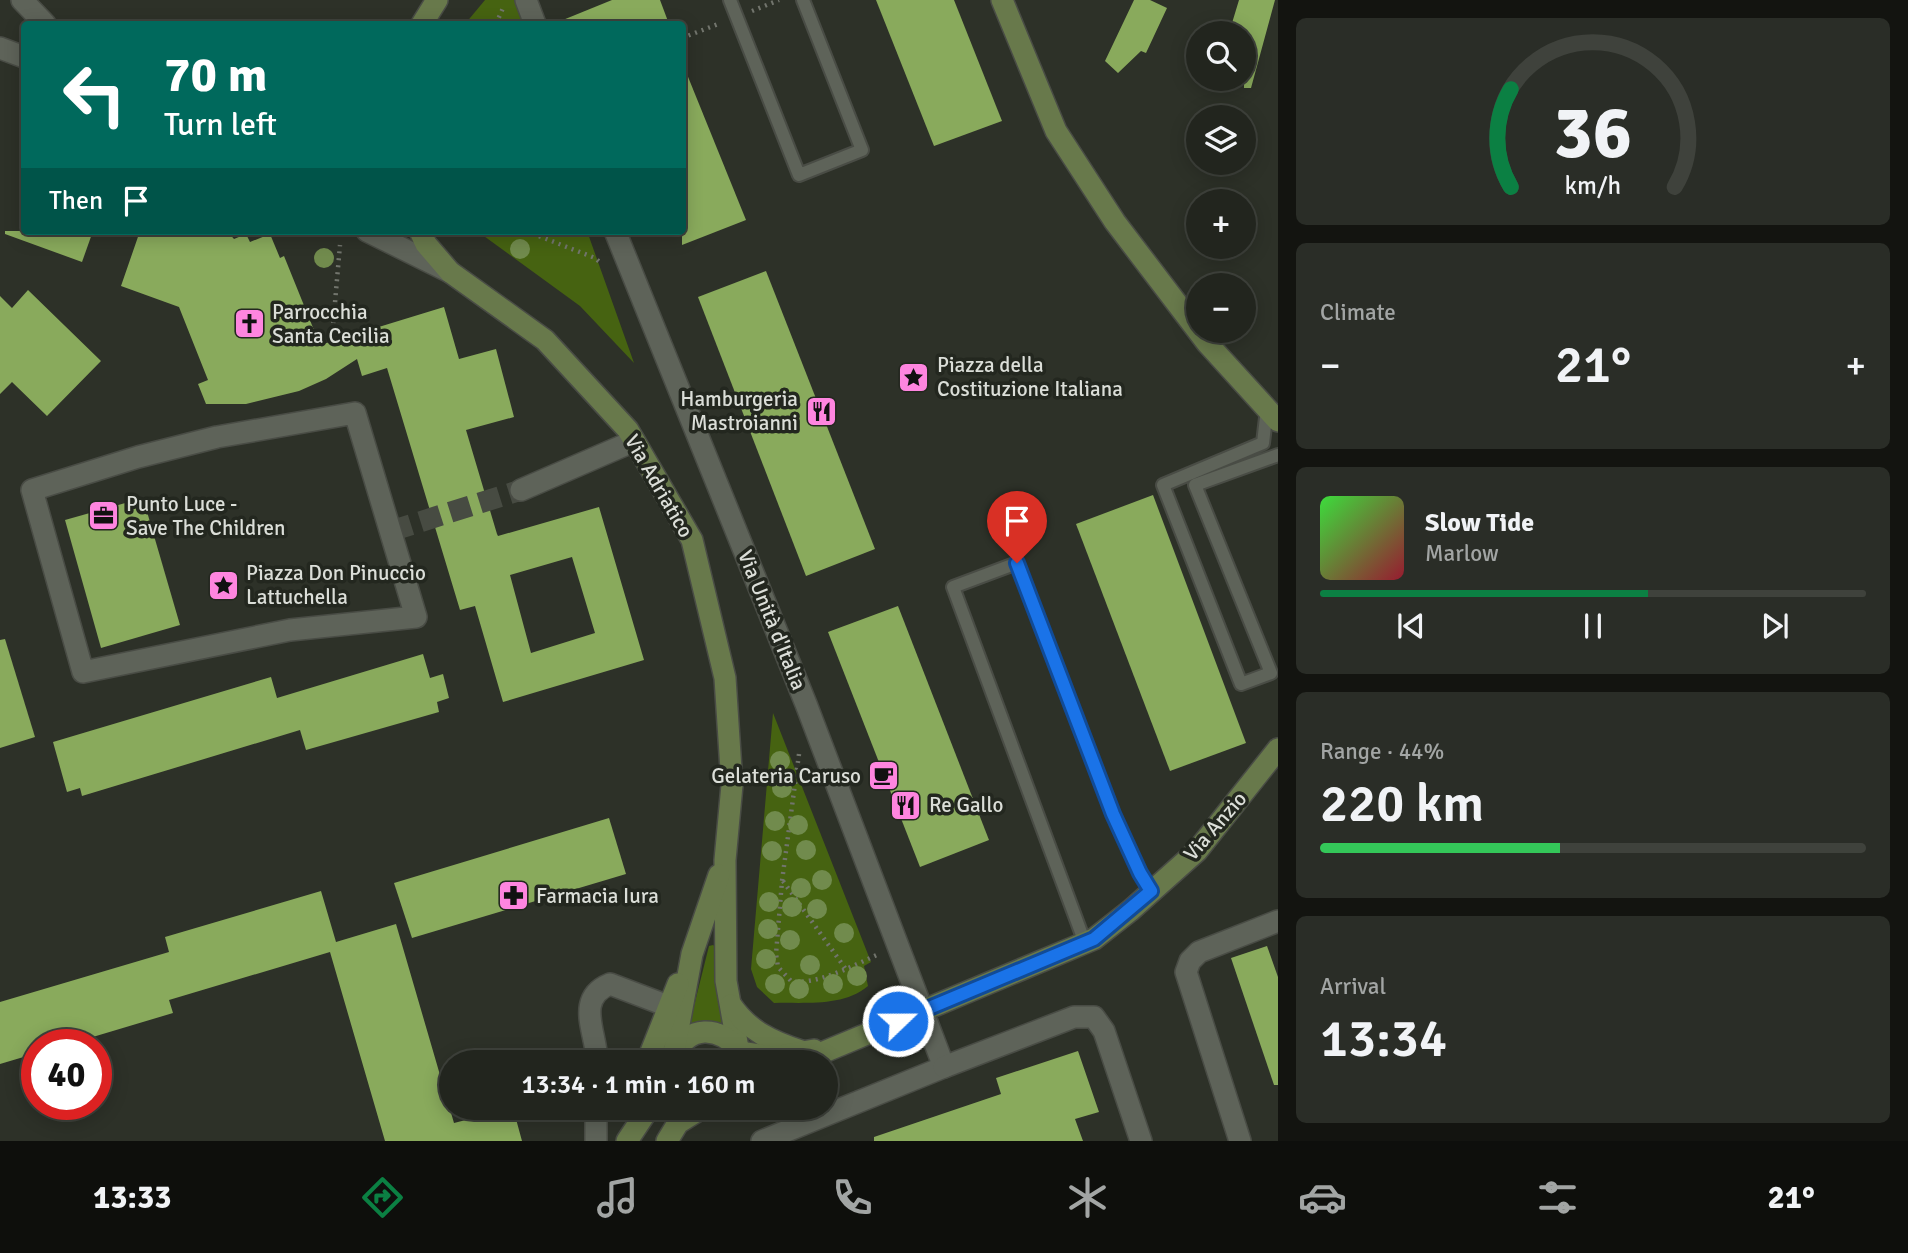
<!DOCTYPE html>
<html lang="en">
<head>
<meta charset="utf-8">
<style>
  :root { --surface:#22251e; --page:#2a2d27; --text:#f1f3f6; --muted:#a2a5a4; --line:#3f423c; --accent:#0b8043 }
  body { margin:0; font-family:Signika,sans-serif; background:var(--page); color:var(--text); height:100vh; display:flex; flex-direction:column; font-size:26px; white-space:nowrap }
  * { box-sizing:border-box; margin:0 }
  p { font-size:23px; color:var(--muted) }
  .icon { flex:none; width:38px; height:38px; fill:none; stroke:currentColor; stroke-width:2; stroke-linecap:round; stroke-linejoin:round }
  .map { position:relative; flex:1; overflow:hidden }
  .sheet { display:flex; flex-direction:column; gap:18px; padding:18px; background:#131410; width:630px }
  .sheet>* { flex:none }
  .hud { position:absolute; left:21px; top:21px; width:665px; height:214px; border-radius:7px; box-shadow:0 4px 18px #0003,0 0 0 2px var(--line); background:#00695c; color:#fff; overflow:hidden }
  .buttons { position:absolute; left:1186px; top:21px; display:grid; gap:14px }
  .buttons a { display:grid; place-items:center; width:70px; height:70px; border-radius:50%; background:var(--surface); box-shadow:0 4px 18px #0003,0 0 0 2px var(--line); font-size:35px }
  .speed { position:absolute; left:21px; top:1029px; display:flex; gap:14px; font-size:35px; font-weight:700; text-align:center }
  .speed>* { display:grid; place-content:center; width:91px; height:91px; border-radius:50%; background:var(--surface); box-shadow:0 4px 18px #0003,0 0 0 2px var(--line); line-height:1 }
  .speed .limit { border:10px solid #d22; background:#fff; color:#111 }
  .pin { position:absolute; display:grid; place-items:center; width:60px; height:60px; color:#fff; margin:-72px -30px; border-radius:50% 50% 50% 0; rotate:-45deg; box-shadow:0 0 7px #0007 }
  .pin .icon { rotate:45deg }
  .me { position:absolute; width:77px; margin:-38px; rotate:68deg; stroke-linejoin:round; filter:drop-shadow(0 0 5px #0008) }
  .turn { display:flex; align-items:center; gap:24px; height:147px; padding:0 28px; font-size:32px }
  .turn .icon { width:91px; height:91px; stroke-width:2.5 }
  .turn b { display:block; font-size:49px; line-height:60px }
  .then { display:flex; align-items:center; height:66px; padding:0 28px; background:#0003; gap:14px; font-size:26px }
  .big { font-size:52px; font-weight:600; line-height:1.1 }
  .sheet .card { flex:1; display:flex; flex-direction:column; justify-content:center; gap:10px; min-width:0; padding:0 24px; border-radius:10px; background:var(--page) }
  .sheet .dial { align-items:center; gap:0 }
  .dial svg { height:182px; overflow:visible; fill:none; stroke:var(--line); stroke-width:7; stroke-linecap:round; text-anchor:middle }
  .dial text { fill:var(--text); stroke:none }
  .song { display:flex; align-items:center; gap:21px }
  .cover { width:84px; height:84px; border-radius:10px; background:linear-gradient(135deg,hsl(120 70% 55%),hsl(350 70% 35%)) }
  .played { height:7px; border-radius:4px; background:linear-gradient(90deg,var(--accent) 60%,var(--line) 60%) }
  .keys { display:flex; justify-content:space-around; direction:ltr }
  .heat { display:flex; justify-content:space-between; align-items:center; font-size:38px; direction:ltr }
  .charge { height:10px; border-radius:5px; background:linear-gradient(90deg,#34c759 44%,var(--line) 0) }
  .trip { position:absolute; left:439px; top:1050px; width:399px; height:70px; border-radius:35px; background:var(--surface); box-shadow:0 4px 18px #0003,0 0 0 2px var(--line); font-weight:600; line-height:70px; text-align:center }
  .menu { display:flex; height:112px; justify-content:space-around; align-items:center; background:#0e0f0c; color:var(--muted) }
  .menu .icon { width:49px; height:49px }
  .menu .current { color:var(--accent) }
  .menu b { font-size:32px; color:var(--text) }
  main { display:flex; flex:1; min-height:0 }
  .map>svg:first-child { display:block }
  .green { fill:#466311 }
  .building { fill:#89aa5c; fill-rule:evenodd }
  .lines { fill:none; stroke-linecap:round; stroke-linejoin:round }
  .street-tunnel { stroke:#474b42; stroke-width:21; stroke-dasharray:21 10; stroke-linecap:butt }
  .lane-casing { stroke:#494c45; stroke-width:16 }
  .street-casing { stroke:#494c45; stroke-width:24 }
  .secondary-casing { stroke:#494c45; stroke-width:24 }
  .path { stroke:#72756d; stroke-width:4.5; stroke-dasharray:2 5; stroke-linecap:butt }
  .lane { stroke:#5e6359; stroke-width:12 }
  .street { stroke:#5e6359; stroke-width:21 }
  .secondary { stroke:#68794b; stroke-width:21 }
  .tree { fill:#718b4d }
  .route-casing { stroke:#114b97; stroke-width:18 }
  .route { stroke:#1a73e8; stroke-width:12 }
  .labels { text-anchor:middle; stroke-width:7; stroke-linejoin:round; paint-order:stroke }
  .poi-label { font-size:21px; fill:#dbded8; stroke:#23271f; text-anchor:start }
  .street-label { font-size:21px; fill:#dbded8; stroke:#23271f }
</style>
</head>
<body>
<main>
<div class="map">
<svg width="1278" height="1141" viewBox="0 0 1278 1141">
  <rect width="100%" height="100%" fill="#2d3128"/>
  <g class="green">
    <path d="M485,0H518L525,24H465Z"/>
    <path d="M477,231H587L634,363L580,306Z"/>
    <path d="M773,713L871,962L864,966L868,986C843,1007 806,1002 774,1003L757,987L751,969Z"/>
    <path d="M713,945L716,947L726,1024L716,1023L688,1030L709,946Z"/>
  </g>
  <g class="building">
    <path d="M612,0H660L669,24H553Z"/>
    <path d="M876,0H954L1002,121L934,146Z"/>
    <path d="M1134,0H1150L1167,8L1146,53L1141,51L1118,73L1105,61Z"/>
    <path d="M1239,0H1275L1251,88H1244V33H1229Z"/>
    <path d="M682,62L746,220L682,245Z"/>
    <path d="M5,231H93L82,262L5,234Z"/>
    <path d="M140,231H227L234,239L246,234L250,242L270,234L280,258L284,256L320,345L444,307L459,359L496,349L514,417L466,430L497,534L498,536L599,507L644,660L503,702L475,606L460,610L387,368L362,376L357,359L326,379L299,391L246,404H206L198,384L208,380L179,307L121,286ZM572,557L595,633L531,653L510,575Z"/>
    <path d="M766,271L875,549L806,576L698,297Z"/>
    <path d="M28,290L101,361L47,416L12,382L0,394V296L12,308Z"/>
    <path d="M1153,495L1246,743L1170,771L1076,524Z"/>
    <path d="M143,498L180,625L101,648L65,520Z"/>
    <path d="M898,606L989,840L920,867L828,632Z"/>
    <path d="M5,639L35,737L0,748V640Z"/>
    <path d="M423,654L430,678L443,674L449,698L437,702L439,712L306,750L300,730L82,796L80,788L67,792L53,742L271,677L277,698Z"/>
    <path d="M609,818L626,874L412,938L394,883Z"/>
    <path d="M321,891L336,942L396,924L454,1123L513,1108L522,1141H385L330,952L169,1000L173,1013L66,1045H37V1053L0,1064V1002L169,952L165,937Z"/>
    <path d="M1267,946L1278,977V1085H1274L1231,958Z"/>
    <path d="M1078,1051L1099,1112L1075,1119L1083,1141H874V1137L1001,1094L996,1078Z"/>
  </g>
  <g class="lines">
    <path class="street-tunnel" d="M391,531L521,490"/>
    <defs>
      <g id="lane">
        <path d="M730,0L799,175L862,150L803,0"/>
        <path d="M1267,409L1263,443L1163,485L1241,684L1271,673L1195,485L1278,455"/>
        <path d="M1085,943L953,587L1017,563L1113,814L1140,873L1151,891"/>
      </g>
      <g id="street">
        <path d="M22,0L45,24"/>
        <path d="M526,0L535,24"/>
        <path d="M0,48L24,57"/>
        <path d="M367,231L450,272"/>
        <path d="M615,231L806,704L944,1067L762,1141"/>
        <path d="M355,413L416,617L290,630L83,672L32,490L138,457L217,437Z"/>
        <path d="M521,490L634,441"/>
        <path d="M597,1062C597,1033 574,999 610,984L668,1006"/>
        <path d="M944,1067L1074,1017H1094L1104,1031L1141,1141"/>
        <path d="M596,1108V1141"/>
        <path d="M1240,1141L1186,972L1190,961L1199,952L1278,921"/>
      </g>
      <g id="secondary">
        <path d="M1002,0L1056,131L1115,222L1207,343L1278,421"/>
        <path d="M422,24L437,0"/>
        <path d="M420,231L426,244L450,272L545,340L628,430L692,540L725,678L732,785L725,860L726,981L738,1048"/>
        <path d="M731,1005C749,1031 771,1041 801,1051"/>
        <path d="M741,1052L773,1057L814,1050"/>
        <path d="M674,1056C689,1024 718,1026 740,1050"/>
        <path d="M673,1057L692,954L719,875"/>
        <path d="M647,1062L678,984"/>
        <path d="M800,1062L1094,939L1131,910L1197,851L1278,749"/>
        <path d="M627,1141L649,1108"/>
        <path d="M667,1141L678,1123L702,1108"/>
      </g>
    </defs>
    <use href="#lane" class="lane-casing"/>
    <use href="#street" class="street-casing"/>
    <use href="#secondary" class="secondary-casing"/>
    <g class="path">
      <path d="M752,11L779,0"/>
      <path d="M496,24L503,8"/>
      <path d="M682,38L721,23"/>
      <path d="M526,231L595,258L602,264"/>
      <path d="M332,337L340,245"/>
      <path d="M799,754L782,881L776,954L778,967L792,982C822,983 852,966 879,954"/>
      <path d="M783,881L845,968"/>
    </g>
    <use href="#lane" class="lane"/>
    <use href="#street" class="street"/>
    <use href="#secondary" class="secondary"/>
  </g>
  <g class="tree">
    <circle cx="520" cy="249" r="10"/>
    <circle cx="324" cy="258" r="10"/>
    <circle cx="780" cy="761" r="10"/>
    <circle cx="782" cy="788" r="10"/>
    <circle cx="775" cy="821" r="10"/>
    <circle cx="798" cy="825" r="10"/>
    <circle cx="806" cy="850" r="10"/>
    <circle cx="772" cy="851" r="10"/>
    <circle cx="822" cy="880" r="10"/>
    <circle cx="801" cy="888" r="10"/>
    <circle cx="769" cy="902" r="10"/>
    <circle cx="792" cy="907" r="10"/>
    <circle cx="817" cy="909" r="10"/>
    <circle cx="768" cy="929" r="10"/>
    <circle cx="844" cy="933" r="10"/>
    <circle cx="790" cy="940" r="10"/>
    <circle cx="766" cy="959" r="10"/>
    <circle cx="810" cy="965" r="10"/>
    <circle cx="857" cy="976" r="10"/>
    <circle cx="775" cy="984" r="10"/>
    <circle cx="833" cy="984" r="10"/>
    <circle cx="799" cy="989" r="10"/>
  </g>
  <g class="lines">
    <defs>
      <path id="route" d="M898,1021L1094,939L1151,891L1140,873L1113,814L1017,563"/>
    </defs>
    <use href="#route" class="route-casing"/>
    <use href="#route" class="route"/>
  </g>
  <defs>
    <symbol id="church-square" viewBox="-11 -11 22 22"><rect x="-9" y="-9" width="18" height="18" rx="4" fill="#fe85df" stroke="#23271f"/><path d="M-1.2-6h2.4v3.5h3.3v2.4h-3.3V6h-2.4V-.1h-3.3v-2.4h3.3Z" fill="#111"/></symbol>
    <symbol id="sight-square" viewBox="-11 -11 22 22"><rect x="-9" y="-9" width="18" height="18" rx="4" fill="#fe85df" stroke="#23271f"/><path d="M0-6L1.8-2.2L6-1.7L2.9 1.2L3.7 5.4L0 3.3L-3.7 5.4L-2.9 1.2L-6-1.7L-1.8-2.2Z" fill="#111"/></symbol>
    <symbol id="restaurant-square" viewBox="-11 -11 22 22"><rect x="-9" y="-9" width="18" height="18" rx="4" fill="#fe85df" stroke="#23271f"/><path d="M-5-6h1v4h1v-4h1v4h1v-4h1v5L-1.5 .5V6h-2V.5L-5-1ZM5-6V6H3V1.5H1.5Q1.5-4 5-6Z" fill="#111"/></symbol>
    <symbol id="office-square" viewBox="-11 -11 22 22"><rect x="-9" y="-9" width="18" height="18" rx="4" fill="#fe85df" stroke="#23271f"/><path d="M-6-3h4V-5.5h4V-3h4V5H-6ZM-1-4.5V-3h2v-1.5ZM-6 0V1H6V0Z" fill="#111"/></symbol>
    <symbol id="cafe-square" viewBox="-11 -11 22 22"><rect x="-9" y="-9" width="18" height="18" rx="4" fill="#fe85df" stroke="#23271f"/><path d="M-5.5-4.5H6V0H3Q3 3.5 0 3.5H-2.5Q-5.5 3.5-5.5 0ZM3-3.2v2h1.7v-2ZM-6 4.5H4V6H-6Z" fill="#111"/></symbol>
    <symbol id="pharmacy-square" viewBox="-11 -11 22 22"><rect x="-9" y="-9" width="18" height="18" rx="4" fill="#fe85df" stroke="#23271f"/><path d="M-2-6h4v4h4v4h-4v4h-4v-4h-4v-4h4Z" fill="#111"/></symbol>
  </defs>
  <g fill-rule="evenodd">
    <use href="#church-square" x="232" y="306" width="35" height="35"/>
    <use href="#sight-square" x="896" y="360" width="35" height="35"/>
    <use href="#restaurant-square" x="804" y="394" width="35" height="35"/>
    <use href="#office-square" x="86" y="498" width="35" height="35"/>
    <use href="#sight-square" x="206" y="568" width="35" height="35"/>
    <use href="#cafe-square" x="866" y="758" width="35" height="35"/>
    <use href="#restaurant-square" x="888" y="788" width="35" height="35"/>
    <use href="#pharmacy-square" x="496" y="878" width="35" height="35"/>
  </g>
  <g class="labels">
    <g class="poi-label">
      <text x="272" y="319">Parrocchia<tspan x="272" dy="24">Santa Cecilia</tspan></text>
      <text x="937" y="372">Piazza della<tspan x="937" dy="24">Costituzione Italiana</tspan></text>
      <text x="798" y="406" text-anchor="end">Hamburgeria<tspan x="798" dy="24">Mastroianni</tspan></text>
      <text x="126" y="511">Punto Luce -<tspan x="126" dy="24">Save The Children</tspan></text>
      <text x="246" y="580">Piazza Don Pinuccio<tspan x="246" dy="24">Lattuchella</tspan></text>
      <text x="861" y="783" text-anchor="end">Gelateria Caruso</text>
      <text x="929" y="812">Re Gallo</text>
      <text x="536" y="903">Farmacia Iura</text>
    </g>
    <g class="street-label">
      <text transform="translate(659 486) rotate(60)" y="7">Via Adriatico</text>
      <text transform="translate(772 620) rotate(68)" y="7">Via Unità d'Italia</text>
      <text transform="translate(1215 826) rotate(-49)" y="7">Via Anzio</text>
    </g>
  </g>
</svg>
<div class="buttons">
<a><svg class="icon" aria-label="search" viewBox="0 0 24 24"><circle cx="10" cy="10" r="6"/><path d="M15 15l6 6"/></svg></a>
<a><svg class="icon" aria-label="layers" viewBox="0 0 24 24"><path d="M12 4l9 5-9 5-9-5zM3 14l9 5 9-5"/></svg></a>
<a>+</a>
<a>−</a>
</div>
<div class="speed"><div class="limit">40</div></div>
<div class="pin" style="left:1017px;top:563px;background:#d93025"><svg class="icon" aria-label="arrive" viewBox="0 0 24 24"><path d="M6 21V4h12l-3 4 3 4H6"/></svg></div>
<svg class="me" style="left:898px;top:1021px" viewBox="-20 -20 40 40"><circle r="17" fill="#1a73e8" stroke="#fff" stroke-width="3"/><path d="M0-11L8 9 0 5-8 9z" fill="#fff"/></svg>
<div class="trip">13:34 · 1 min · 160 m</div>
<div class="hud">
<div class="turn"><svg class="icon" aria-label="left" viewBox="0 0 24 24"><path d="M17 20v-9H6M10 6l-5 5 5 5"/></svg><div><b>70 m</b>Turn left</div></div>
<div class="then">Then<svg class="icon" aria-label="arrive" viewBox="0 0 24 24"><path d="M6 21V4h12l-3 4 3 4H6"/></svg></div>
</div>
</div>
<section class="sheet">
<div class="card dial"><svg viewBox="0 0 100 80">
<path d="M14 69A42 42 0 1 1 86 69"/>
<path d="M14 69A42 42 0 0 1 14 26" stroke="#0b8043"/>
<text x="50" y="56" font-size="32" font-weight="700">36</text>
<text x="50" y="72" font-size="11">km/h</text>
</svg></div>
<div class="card"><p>Climate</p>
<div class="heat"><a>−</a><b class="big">21°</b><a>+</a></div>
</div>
<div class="card">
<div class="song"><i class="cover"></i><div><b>Slow Tide</b><p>Marlow</p></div></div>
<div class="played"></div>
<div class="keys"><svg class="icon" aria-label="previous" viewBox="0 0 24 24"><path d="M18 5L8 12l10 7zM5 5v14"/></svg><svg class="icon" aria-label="pause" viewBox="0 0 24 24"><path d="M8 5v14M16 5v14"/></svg><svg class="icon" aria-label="next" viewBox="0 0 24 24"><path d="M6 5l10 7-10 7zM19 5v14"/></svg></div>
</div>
<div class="card"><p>Range · 44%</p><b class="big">220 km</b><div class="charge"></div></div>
<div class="card"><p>Arrival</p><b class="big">13:34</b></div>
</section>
</main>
<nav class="menu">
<b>13:33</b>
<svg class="icon current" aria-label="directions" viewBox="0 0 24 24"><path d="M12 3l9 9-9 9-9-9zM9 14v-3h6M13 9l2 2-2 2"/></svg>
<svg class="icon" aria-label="music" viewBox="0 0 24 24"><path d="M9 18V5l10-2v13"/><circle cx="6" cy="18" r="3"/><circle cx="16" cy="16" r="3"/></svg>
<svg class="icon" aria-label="phone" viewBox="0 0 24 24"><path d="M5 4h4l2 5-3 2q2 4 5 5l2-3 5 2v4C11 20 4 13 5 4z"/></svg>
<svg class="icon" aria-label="climate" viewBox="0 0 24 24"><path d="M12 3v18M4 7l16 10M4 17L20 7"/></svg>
<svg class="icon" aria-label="car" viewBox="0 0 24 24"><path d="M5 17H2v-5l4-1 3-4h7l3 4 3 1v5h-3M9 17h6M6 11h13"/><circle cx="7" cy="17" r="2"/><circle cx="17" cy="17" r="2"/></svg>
<svg class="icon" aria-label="filters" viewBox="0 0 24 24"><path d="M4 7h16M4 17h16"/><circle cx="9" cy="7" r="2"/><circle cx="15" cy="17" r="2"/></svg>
<b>21°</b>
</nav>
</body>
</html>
